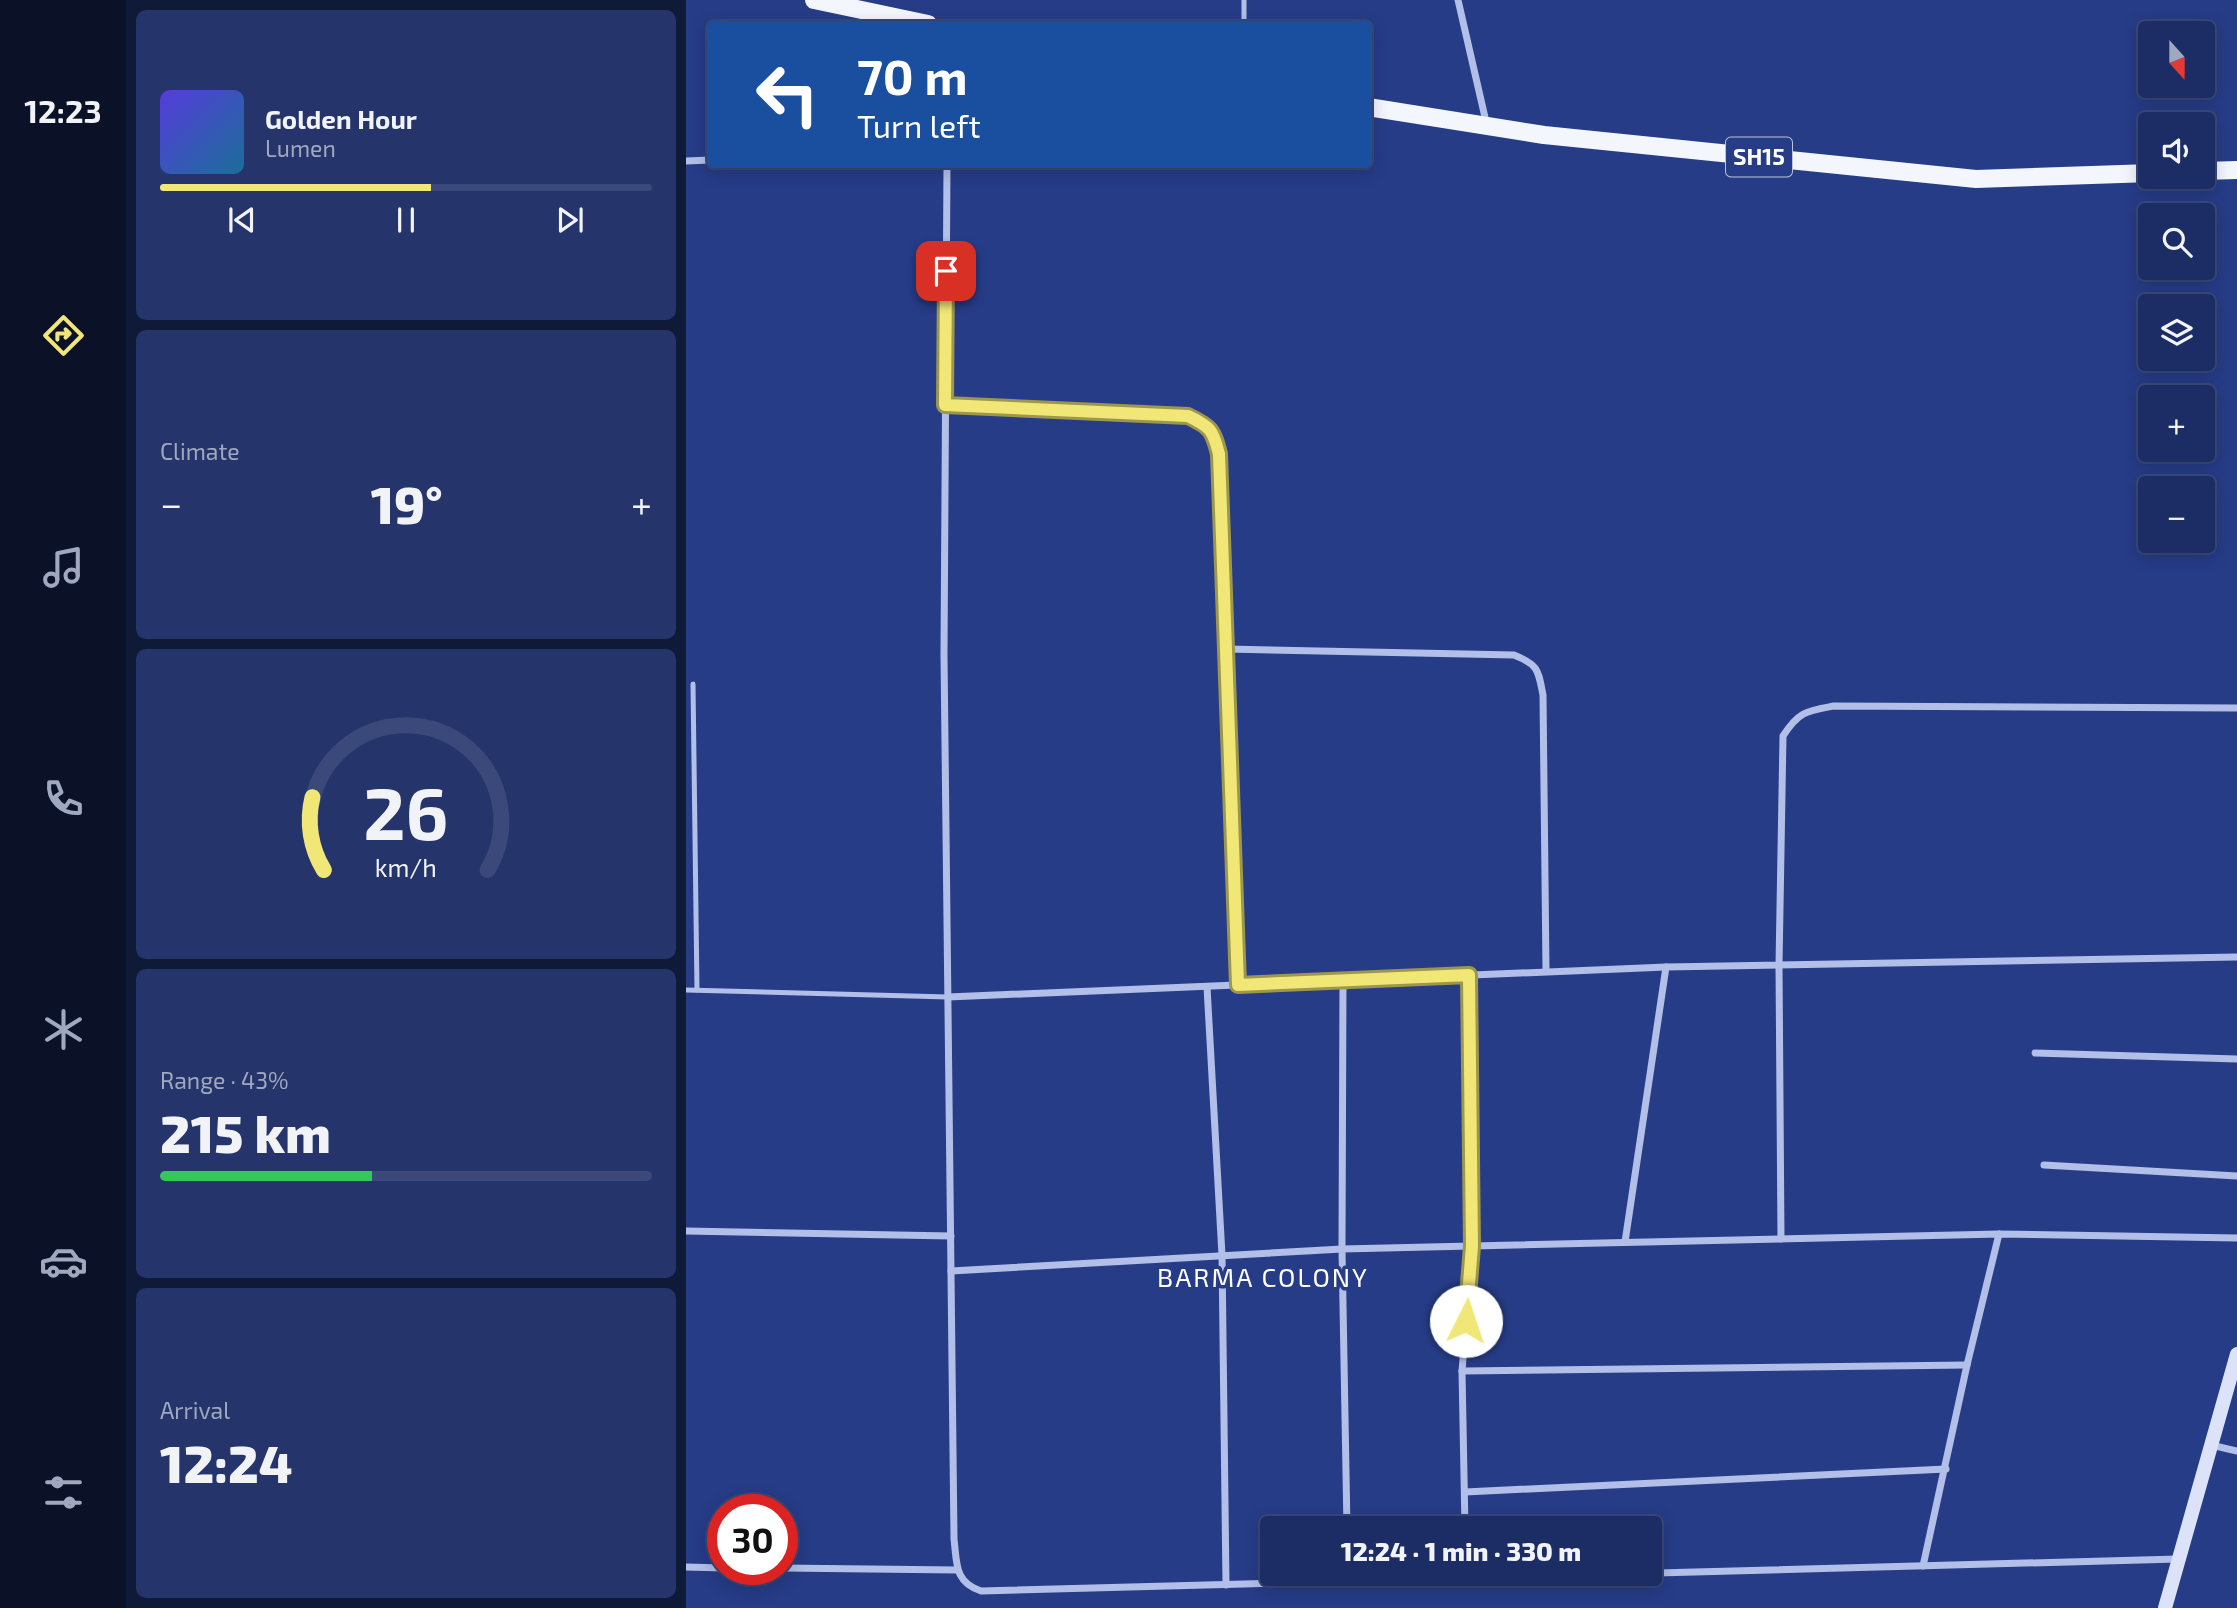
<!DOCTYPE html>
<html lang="en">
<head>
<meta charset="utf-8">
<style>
  :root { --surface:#1c2d65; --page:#25356b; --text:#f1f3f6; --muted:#a0a8bf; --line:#3a4979; --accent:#f1e777 }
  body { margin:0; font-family:"Exo 2",sans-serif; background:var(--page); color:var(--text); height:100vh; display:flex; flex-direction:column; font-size:26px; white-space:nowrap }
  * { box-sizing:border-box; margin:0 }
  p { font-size:23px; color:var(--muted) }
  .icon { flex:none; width:38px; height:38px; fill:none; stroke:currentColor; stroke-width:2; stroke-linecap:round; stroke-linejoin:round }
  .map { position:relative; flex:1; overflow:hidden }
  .side { display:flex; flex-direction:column; gap:10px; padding:10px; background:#0f1938; width:560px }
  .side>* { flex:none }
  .banner { position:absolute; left:21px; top:21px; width:665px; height:147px; border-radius:7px; box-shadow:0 4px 18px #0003,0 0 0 2px var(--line); background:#1a4fa0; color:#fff; overflow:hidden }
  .needle { width:46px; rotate:159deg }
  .tools { position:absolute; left:1452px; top:21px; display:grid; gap:14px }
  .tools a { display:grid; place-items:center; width:77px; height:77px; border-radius:7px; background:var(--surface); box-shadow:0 4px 18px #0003,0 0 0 2px var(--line); font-size:35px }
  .speed { position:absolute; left:21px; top:1494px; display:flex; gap:14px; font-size:35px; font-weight:700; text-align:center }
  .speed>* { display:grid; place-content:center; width:91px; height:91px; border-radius:50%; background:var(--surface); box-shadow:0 4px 18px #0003,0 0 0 2px var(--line); line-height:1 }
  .speed .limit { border:10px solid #d22; background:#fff; color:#111 }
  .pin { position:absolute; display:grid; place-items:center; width:60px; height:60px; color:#fff; margin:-30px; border-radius:14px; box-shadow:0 4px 10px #0006 }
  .me { position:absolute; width:77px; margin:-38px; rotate:4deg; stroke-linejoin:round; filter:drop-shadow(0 0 5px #0008) }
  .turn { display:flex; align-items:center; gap:24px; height:147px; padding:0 35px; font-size:32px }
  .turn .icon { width:91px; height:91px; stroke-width:2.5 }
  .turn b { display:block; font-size:49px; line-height:60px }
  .big { font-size:52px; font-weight:800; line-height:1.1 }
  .side .tile { flex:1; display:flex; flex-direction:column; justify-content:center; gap:10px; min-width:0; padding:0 24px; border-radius:10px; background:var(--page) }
  .side .dial { align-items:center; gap:0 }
  .dial svg { height:182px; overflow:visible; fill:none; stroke:var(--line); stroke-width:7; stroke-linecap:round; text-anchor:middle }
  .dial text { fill:var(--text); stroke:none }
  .song { display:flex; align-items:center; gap:21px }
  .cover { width:84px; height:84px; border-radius:10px; background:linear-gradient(135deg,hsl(250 70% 55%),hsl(200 70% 35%)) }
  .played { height:7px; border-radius:4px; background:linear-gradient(90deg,var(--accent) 55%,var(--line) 55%) }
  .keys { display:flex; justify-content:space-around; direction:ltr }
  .heat { display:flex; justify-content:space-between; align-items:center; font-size:38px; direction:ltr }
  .charge { height:10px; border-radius:5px; background:linear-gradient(90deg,#34c759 43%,var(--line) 0) }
  .trip { position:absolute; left:574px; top:1516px; width:402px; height:70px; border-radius:7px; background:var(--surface); box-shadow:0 4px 18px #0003,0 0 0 2px var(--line); font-weight:800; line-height:70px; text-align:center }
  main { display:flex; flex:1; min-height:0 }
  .tab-bar { display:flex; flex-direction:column; width:126px; justify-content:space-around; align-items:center; background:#0b1228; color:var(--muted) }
  .tab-bar .icon { width:49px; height:49px }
  .tab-bar .current { color:var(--accent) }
  .tab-bar b { font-size:32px; color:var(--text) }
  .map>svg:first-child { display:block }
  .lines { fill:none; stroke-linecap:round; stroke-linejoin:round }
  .service { stroke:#b2bfe8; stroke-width:5 }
  .minor { stroke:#b2bfe8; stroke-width:7 }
  .secondary { stroke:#dce2f7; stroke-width:14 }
  .primary { stroke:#f4f6fe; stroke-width:18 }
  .route-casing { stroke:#9d964d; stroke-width:18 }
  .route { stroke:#f1e777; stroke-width:12 }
  .labels { text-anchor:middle; stroke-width:7; stroke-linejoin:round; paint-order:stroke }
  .shield { fill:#263c87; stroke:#bec4db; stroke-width:2 }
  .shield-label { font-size:23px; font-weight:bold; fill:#fff }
  .neighbourhood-label { font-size:26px; letter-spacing:2px; fill:#fff; stroke:#263c87 }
</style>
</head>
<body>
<main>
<nav class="tab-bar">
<b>12:23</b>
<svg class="icon current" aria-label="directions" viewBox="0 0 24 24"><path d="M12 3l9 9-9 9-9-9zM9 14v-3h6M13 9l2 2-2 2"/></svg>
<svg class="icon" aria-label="music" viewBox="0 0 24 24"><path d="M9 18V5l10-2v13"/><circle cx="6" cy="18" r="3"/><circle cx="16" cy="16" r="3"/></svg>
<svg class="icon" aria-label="phone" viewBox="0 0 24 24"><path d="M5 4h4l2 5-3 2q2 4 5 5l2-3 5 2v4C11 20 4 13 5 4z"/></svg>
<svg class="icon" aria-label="climate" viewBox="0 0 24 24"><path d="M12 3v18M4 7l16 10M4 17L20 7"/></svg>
<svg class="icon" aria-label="car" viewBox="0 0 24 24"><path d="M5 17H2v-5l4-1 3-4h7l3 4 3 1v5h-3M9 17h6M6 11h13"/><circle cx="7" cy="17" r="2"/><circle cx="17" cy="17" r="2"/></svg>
<svg class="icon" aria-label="filters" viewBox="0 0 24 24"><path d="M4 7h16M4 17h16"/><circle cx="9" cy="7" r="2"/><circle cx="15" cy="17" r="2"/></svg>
</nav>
<section class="side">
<div class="tile">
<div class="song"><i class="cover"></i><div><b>Golden Hour</b><p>Lumen</p></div></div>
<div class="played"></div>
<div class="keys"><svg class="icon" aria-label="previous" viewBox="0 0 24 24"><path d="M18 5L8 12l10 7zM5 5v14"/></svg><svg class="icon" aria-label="pause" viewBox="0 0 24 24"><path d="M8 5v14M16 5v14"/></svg><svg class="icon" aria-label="next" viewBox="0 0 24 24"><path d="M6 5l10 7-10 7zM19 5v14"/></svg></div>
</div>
<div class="tile"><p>Climate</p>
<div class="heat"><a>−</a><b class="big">19°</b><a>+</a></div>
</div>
<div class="tile dial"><svg viewBox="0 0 100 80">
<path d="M14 69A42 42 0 1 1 86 69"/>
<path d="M14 69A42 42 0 0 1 9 37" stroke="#f1e777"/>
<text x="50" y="56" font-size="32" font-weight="700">26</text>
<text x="50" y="72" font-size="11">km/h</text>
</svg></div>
<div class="tile"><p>Range · 43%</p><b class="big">215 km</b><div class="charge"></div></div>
<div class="tile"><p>Arrival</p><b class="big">12:24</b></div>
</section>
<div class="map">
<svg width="1551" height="1608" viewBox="0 0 1551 1608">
  <rect width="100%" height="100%" fill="#263c87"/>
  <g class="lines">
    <g class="service">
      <path d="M558,24V0"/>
      <path d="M7,684L11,990"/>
      <path d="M0,990L262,997"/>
    </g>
    <g class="minor">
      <path d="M772,0L801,126"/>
      <path d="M0,161L24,160"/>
      <path d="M261,164L258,655L268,1539C271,1563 268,1582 295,1591L1492,1559"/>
      <path d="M259,405L502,416C525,427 527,430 533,454L552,985"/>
      <path d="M540,649L828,655C853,665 852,670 857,695L860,971"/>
      <path d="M657,980L656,1249L661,1528"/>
      <path d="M521,987L536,1255L540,1585"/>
      <path d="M262,997L980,967L1551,957"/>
      <path d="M1349,1053L1551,1059"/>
      <path d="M1358,1165L1551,1176"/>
      <path d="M0,1231L265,1236"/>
      <path d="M1095,1239L1093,965L1097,736C1113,711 1121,711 1148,706L1551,708"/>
      <path d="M939,1242L980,967"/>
      <path d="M265,1271L656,1249L1313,1234L1551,1238"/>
      <path d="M776,1371L1281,1365"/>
      <path d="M1525,1445L1551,1451"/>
      <path d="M779,1492L1260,1469"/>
      <path d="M779,1528L776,1371L786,1246L783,975"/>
      <path d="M1237,1566L1281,1365L1313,1234"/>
      <path d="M0,1567L37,1568"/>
      <path d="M96,1568L271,1570"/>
    </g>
    <path class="secondary" d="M1479,1608L1551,1354"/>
    <g class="primary">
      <path d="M128,0L242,24"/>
      <path d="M682,107L858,135L1290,179L1465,173"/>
      <path d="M1517,171L1551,170"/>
    </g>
  </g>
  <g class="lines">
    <defs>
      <path id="route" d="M260,271L259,405L502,416C525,427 527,430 533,454L552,985L783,975L786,1246L780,1321"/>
    </defs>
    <use href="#route" class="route-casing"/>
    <use href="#route" class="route"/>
  </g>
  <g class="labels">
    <rect class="shield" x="1040" y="137.5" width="66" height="39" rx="5"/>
    <g class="shield-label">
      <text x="1073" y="165">SH15</text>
    </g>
    <g class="neighbourhood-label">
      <text x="577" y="1287">BARMA COLONY</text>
    </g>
  </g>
</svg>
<div class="tools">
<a><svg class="needle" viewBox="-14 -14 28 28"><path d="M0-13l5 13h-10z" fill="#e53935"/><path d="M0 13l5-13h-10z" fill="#a0a8bf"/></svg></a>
<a><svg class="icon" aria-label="sound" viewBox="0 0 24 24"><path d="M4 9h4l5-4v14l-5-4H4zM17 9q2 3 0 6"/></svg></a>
<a><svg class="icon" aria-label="search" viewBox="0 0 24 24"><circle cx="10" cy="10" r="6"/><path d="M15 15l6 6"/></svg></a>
<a><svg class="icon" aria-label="layers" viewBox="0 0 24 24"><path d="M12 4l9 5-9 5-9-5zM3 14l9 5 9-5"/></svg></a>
<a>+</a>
<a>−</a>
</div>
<div class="speed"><div class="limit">30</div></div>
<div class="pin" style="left:260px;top:271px;background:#d93025"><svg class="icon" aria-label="arrive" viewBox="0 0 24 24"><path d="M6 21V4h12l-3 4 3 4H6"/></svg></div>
<svg class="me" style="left:780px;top:1321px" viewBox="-20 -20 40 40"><circle r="19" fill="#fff"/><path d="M0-13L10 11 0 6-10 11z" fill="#f1e777"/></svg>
<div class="trip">12:24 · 1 min · 330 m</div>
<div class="banner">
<div class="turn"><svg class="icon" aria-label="left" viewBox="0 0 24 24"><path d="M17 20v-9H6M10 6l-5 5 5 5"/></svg><div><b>70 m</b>Turn left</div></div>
</div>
</div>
</main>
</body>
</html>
